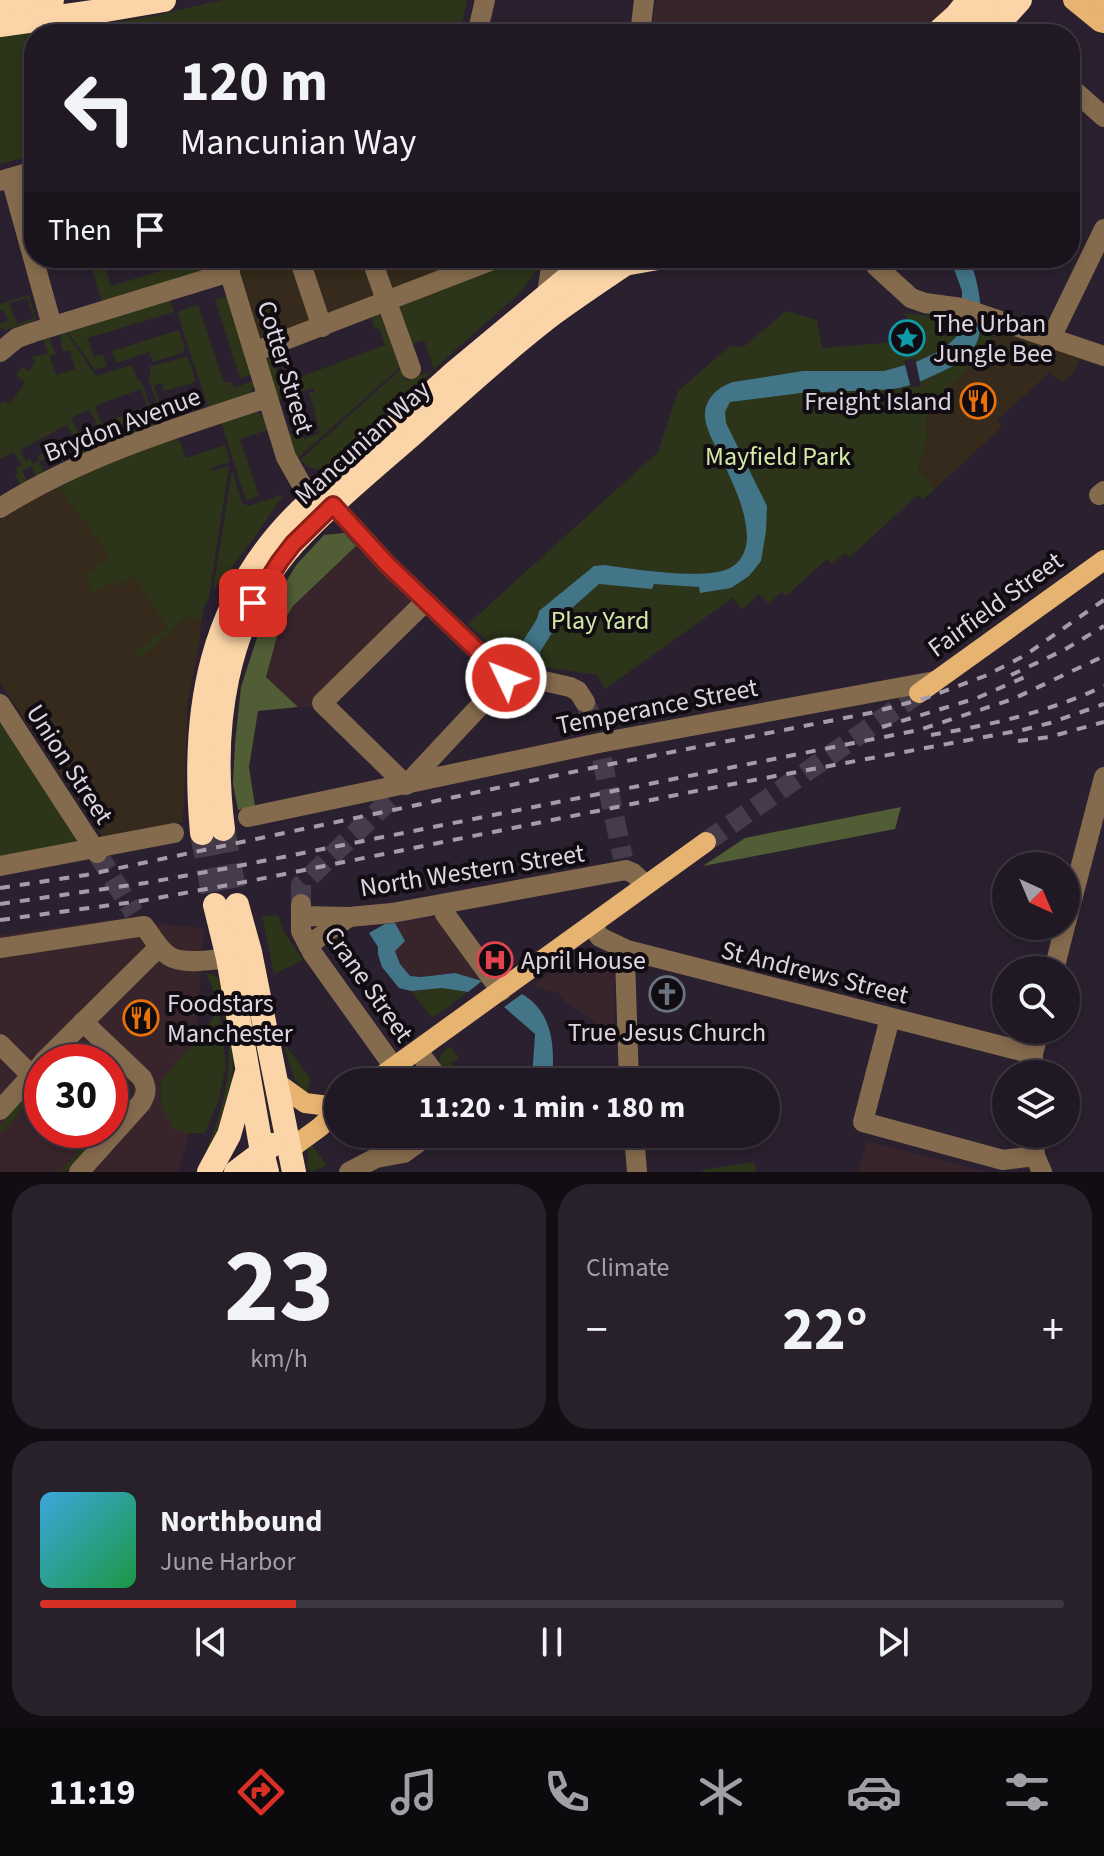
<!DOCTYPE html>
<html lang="en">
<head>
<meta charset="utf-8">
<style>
  :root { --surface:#201823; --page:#28212b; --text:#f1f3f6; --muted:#a2a0a6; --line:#3d3741; --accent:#d93025 }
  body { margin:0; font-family:"Source Sans 3",sans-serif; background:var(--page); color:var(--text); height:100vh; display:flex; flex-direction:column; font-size:30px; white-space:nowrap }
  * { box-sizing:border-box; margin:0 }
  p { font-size:26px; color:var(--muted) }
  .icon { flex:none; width:44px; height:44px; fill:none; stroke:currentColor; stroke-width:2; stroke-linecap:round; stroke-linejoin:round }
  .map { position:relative; height:1172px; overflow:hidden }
  .drawer { display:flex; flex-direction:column; gap:12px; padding:12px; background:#120d13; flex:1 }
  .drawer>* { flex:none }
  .banner { position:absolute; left:24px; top:24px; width:1056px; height:244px; border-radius:32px; box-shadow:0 4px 12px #0003,0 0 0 2px var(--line); background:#201823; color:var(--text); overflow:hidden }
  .needle { width:52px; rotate:136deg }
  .controls { position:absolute; left:992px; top:852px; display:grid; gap:16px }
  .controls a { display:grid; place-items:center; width:88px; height:88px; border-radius:50%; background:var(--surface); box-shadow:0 4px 12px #0003,0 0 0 2px var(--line); font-size:40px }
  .speed { position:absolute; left:24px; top:1044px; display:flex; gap:16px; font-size:40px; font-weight:700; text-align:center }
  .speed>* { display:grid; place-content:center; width:104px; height:104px; border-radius:50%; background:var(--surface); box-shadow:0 4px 12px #0003,0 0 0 2px var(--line); line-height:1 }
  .speed .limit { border:12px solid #d22; background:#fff; color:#111 }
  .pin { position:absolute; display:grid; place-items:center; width:68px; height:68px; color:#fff; margin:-34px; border-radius:16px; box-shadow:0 4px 12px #0006 }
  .me { position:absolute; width:88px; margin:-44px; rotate:313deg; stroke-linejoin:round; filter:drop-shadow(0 0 6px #0008) }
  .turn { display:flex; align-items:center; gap:28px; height:168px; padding:0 24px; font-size:36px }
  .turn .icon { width:104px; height:104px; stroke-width:2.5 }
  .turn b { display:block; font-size:56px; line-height:68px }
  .then { display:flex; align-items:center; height:76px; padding:0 24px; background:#0003; gap:16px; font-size:30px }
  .big { font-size:60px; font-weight:700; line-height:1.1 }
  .drawer .widget { flex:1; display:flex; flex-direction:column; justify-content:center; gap:12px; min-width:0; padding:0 28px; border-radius:32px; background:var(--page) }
  .drawer .dial { align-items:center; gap:0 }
  .dial b { font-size:104px; line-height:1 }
  .song { display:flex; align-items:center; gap:24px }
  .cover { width:96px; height:96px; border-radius:12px; background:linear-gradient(135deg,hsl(200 70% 55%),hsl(140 70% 35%)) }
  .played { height:8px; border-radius:4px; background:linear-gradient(90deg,var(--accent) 25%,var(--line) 25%) }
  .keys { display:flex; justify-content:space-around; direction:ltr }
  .heat { display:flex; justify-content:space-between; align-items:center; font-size:44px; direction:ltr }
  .drawer .tiles { flex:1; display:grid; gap:12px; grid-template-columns:1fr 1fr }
  .widget:last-child { grid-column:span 2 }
  .trip { position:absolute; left:324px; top:1068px; width:456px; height:80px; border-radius:40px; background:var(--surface); box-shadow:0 4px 12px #0003,0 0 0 2px var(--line); font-weight:700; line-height:80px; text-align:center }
  .menu { display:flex; height:128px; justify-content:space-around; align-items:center; background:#0d0a0e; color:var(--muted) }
  .menu .icon { width:56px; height:56px }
  .menu .active { color:var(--accent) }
  .menu b { font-size:36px; color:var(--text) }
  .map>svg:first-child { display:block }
  .commercial { fill:#352a1b }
  .industrial { fill:#38252c; fill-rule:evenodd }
  .green { fill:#2c3419; fill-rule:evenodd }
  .forest { fill:#505d35 }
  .water { fill:#417587 }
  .pier { fill:#2a202f }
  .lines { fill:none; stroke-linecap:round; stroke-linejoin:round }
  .minor-tunnel { stroke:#453b4a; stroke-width:20; stroke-dasharray:20 10; stroke-linecap:butt }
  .major-tunnel { stroke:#453b4a; stroke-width:20; stroke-dasharray:20 10; stroke-linecap:butt }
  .highway-tunnel { stroke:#453b4a; stroke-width:24; stroke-dasharray:24 12; stroke-linecap:butt }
  .minor { stroke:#856b4d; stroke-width:20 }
  .major { stroke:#e7b370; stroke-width:20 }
  .highway { stroke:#fbd5a7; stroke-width:24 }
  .rail { stroke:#a49ca9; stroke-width:4; stroke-dasharray:10 10; stroke-linecap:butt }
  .route-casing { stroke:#8d1f18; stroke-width:20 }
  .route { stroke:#d93025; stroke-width:14 }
  .labels { text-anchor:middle; stroke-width:8; stroke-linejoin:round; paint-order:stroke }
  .poi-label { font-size:26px; fill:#ddd6e1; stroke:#100c12; text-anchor:start }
  .street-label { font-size:26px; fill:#ddd6e1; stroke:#100c12 }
  .park-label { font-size:26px; fill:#d2e9a5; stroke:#100c12 }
</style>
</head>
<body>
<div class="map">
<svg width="1104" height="1172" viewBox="0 0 1104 1172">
  <rect width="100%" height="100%" fill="#2a202f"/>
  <g class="commercial">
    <path d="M235,258H473L260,342Z"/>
    <path d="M995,329L1080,359L1073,373L1062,383L1050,372L1035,386L997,420L1002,427L935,489L917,470L928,435L925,424L929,414L927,412L950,390L949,389L977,359L984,361Z"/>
    <path d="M176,437L190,479L202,611L200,640L188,700L183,822L103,837L0,683V520L30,502L86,474Z"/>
  </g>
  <g class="industrial">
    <path d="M656,0H955L954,4L918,34H650Z"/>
    <path d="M356,546L412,604L311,707H298L266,677L279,629L293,606Z"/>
    <path d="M436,917L482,981L455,973L421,977L410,976L400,964L395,951L405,941L395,923Z"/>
    <path d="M110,920L204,928L189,1134L178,1172H0V935ZM42,1062H110V1130H42Z"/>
    <path d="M580,951L611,959L615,964L614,1034L566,1002L558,993L533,985Z"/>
    <path d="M867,1141L986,1172H858Z"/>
  </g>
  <g class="green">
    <path d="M222,0H467L462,24L449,34H34V155L0,164V37L80,28L153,16Z"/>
    <path d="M89,258H113L116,267L106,271L111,286L203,258H216L217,266L102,303Z"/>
    <path d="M526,258H539L541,264L521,292L434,369L424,340L411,344L399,309L402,305Z"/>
    <path d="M886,258L951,259L954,266L886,262Z"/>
    <path d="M29,295L36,320L7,330L0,328V324L8,321L4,310L0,311V304ZM27,298L34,318L17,324L9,303Z"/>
    <path d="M228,296L252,374L240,378L215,300Z"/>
    <path d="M170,300L174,312L88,338L94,357L103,354L107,366L95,370L68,332Z"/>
    <path d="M198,305L224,383L231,381L234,388L253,381L254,386L249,394L208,407L177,312Z"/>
    <path d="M786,311L817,320L822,348L896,342L914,327L903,313L951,318L995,329L983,361L976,360L950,388V390L928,412L929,413L925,424L928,435L918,470L935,489L923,499L918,495L850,557L845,553L832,564L827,559L786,596L781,592L769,604L759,594L742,610L733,598L605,689L597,675L510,662L468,624L658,452L678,391L730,346L743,347Z"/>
    <path d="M380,314L400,367L298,458L295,455L289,435L301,431L304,439L320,433L309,392H315L313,388L278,400L266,357L275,354L280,367L276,369L282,384L290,381L385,345L379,328L375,329L371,318Z"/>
    <path d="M179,330L185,347L182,353L153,362L149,352L116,363L112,351Z"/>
    <path d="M66,332L96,376L132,365L138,381L141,380L156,425L149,427L144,416L136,419L140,430L130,434L126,422L118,426L122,437L113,440L108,428L98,433L103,444L92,449L86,438L82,441L87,451L76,456L72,447L69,448L67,445L70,443L68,439L73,436L67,425L20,450L26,461L30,459L33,464L39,460L37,456L42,453L45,459L39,462L44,472L36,476L31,466L22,471L27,481L21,485L15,475L18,473L16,469L22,465L14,452L0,459V405L4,401L10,404L25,382L16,376L22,367L29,371L35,362L32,357L48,353L43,339L49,337L52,347H53L56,354L50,356L56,375L75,369L70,350L63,352L61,344L62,343L60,334ZM141,389L150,414L146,415L144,408L132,412L135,420L128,423L125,415L114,419L117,427L110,430L106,421L101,423L95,406ZM89,409L97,424L93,427L96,433L88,438L84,431L79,433L71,418Z"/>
    <path d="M185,357L188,358L196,382L164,391L162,383L154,386L161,409L159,410L148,377L151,375L149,367Z"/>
    <path d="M401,369L406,381L433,370L324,469C313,471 308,467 300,460Z"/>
    <path d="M252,412H257L264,417L268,430L240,439L259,496L246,501L221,422Z"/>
    <path d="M176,437L177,441H180L186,458L225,445L230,462L211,468L212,471L229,466L209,598L202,611V619L186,617L139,659L133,653L168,628L133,576L116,588L111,581L93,593L87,581L88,574L110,557L59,487L119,459Z"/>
    <path d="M232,470L242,503L249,506L284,494L252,541L213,591Z"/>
    <path d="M0,723L80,843L0,857Z"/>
    <path d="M278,915L283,930L303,960L274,974L262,916Z"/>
    <path d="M206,973C211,974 213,974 217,977C233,992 235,1070 231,1092C227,1112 218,1131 209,1150L207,1148C224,1107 235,1063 225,1019C221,1002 212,989 206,973Z"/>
    <path d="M442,988L468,992L432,1018L411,991Z"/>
    <path d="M219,1007L226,1065L219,1099L205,1133H185L174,1128L161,1106V1081L208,1025Z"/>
    <path d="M284,1043L311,1079L307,1093C291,1081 289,1061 284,1043Z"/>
    <path d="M450,1046L459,1058L451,1063L457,1072L450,1078C440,1064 433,1058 450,1046Z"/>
    <path d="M24,1097L42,1112V1118L26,1105L0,1134V1126Z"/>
    <path d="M55,1130H63L86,1150L66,1172H60L78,1151Z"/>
    <path d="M519,1134H552L551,1149L521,1142L519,1139Z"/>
    <path d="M312,1145L327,1165L311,1172L307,1166L308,1150Z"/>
    <path d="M754,1162L756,1172H702L701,1170Z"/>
  </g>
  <g class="forest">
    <path d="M344,533L356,546L293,606L279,629L266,677L298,707L258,711L249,767L255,806L238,810L233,784L235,743L241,687L263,619L297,564L324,535Z"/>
    <path d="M901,807L895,829L703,866L745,838Z"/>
  </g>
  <g class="water">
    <path d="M950,258H969C978,279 987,322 976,344C967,361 946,370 930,377C914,385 893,391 875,390L801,393L730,402L725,412L726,423L767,506L766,531L761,561L749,576L731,588L700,593L699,587L654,584L652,589L599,584L562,617L540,652L541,664L522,661C514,641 537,628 539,611L594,566L604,565C633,569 702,580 728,569C740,564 746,552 747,539C747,509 731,479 718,452C713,441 706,429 705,417C704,400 717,387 733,382L803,371H884L916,362L944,349L960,333L962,319V291Z"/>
    <path d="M395,923L405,941L395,951L400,964L410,976L421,977L455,973L482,981L468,992L442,988L411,991L399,988L382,967L378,954V947L369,933L385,924Z"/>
    <path d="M522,994C553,1012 555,1047 552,1078H532L535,1034L504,1007Z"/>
  </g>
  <path class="pier" d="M915,358L921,386L911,388L904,361Z"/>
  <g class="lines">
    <g class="minor-tunnel">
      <path d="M585,702L596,730"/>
      <path d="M602,759L623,858"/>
      <path d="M97,853L134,913"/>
      <path d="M301,902V885L392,798"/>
    </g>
    <path class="major-tunnel" d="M706,842L919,693"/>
    <g class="highway-tunnel">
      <path d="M223,829L237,905"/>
      <path d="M202,833L215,905"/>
    </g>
    <g class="minor">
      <path d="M477,34L485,0"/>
      <path d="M640,34L644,0"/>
      <path d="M1070,87L1104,117"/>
      <path d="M11,178L52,326"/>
      <path d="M0,181L34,171"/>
      <path d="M225,258L286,457L303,487"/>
      <path d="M299,258L322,327"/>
      <path d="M371,258L411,369"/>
      <path d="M876,258V266L911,298L925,303L962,308L1104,356"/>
      <path d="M547,294L551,267L549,258"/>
      <path d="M1051,338L1104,229"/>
      <path d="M0,352L17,338L34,332L230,272"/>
      <path d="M254,352L498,258"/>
      <path d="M1099,495L1104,491"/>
      <path d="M333,505L387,564L506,678L539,680L570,687L578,691L585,702"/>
      <path d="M0,508C83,456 175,428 267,398"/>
      <path d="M0,704L97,853"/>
      <path d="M408,783L506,678"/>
      <path d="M406,785L322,703L425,602"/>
      <path d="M248,817L599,743L935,681"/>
      <path d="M0,866L174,833"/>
      <path d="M301,904V931L313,954L394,1067"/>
      <path d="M443,904L445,914L501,991"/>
      <path d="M301,916L349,917L392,913L626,870L633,873L646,885"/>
      <path d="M1066,923L1104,777"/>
      <path d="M592,926L600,937L627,950L1033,1054"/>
      <path d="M308,945L349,917"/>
      <path d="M0,948L144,926C152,936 159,950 169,956C182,965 213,960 228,958"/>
      <path d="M627,950L625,958L629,1082"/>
      <path d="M1054,970L1065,926"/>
      <path d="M890,1018L863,1122L1003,1160L1035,1156"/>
      <path d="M0,1044L31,1075"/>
      <path d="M418,1051L441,1082"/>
      <path d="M43,1062L159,947"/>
      <path d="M1033,1074V1054L1039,1030"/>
      <path d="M0,1110L42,1064"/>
      <path d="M634,1134L637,1172"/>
      <path d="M1033,1134L1035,1156L1042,1172"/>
      <path d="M79,1172L141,1103C147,1093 147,1088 142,1078L83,1022"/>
      <path d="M349,1172L376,1158L404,1153L430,1134"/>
    </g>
    <g class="major">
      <path d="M1073,0L1100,22L1104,23"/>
      <path d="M1099,0L1104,4"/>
      <path d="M919,693L1104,560"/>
      <path d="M276,1082L305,1103L329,1106"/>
      <path d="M373,1082L706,842"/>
      <path d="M290,1149L320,1127L338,1110"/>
    </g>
    <g class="highway">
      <path d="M0,7L52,0"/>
      <path d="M0,25L100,11L164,0"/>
      <path d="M936,34L956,16L969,0"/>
      <path d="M962,34L995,0"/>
      <path d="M989,34L1020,0"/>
      <path d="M624,264L658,258"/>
      <path d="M223,829C210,730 224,620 294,543C331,503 374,468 415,432C460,392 505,350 554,313C580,294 607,276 634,258"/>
      <path d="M202,833C191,711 209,600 300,511L455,372L587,262L595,258"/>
      <path d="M215,905L228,958L262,1152L267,1172"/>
      <path d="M237,905L250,952L294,1172"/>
      <path d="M209,1172L229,1135L246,1075"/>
      <path d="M236,1172L272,1145"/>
    </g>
    <g class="rail">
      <path d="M1011,675L1064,650L1104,626"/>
      <path d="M882,727L977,698L1025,677"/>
      <path d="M931,735C990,725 1050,712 1104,686"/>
      <path d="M1018,741L1049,737L1104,722"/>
      <path d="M0,888L86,875L601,766L870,713L926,698L985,676L1024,656L1104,600"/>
      <path d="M0,904L145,883L223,869L919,730L1013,699L1104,656"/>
      <path d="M0,920L141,901L250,881L706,789L1022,730L1050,723L1104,704"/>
    </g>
  </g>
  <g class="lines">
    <defs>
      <path id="route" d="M253,603L280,561L293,544L333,505L387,564L506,678"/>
    </defs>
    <use href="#route" class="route-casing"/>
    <use href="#route" class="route"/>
  </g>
  <defs>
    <symbol id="sight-ring" viewBox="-11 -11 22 22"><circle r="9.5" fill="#100c12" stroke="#0f9aa8" stroke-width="1.5"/><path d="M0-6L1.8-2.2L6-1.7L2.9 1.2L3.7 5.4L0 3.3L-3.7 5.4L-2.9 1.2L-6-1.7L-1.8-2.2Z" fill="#0f9aa8"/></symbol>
    <symbol id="restaurant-ring" viewBox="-11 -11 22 22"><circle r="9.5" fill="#100c12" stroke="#e8710a" stroke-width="1.5"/><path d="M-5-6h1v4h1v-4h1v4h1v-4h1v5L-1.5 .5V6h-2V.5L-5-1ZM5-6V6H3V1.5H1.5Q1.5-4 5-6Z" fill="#e8710a"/></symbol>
    <symbol id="hospital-ring" viewBox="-11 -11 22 22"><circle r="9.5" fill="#100c12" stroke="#e0444e" stroke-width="1.5"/><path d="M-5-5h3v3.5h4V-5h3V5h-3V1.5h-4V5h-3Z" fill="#e0444e"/></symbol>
    <symbol id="church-ring" viewBox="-11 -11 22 22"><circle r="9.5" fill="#100c12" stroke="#6b7280" stroke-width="1.5"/><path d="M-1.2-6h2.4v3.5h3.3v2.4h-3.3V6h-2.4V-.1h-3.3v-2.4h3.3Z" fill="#6b7280"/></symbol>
  </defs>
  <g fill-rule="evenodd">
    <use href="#sight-ring" x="887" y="318" width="40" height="40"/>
    <use href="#restaurant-ring" x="958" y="381" width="40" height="40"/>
    <use href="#hospital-ring" x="475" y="940" width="40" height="40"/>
    <use href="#church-ring" x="647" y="974" width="40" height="40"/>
    <use href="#restaurant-ring" x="121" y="998" width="40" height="40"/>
  </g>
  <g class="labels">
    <g class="poi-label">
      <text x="933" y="332">The Urban<tspan x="933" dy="30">Jungle Bee</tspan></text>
      <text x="952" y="410" text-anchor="end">Freight Island</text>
      <text x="521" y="969">April House</text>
      <text x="167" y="1012">Foodstars<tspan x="167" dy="30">Manchester</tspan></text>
      <text x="667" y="1041" text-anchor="middle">True Jesus Church</text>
    </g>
    <g class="street-label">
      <text transform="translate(286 367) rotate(73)" y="9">Cotter Street</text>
      <text transform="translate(122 424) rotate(-21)" y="9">Brydon Avenue</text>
      <text transform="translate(362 442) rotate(-42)" y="9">Mancunian Way</text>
      <text transform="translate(995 604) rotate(-36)" y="9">Fairfield Street</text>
      <text transform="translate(657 706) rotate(-11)" y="9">Temperance Street</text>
      <text transform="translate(70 764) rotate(57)" y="9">Union Street</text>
      <text transform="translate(472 870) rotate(-9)" y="9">North Western Street</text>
      <text transform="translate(815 972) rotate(14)" y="9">St Andrews Street</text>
      <text transform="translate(369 984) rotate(55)" y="9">Crane Street</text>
    </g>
    <g class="park-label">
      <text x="778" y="465">Mayfield Park</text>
      <text x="600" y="629">Play Yard</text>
    </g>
  </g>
</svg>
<div class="controls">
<a><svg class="needle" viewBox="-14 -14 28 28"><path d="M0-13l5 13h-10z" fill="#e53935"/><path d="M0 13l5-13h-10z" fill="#a2a0a6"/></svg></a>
<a><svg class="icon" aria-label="search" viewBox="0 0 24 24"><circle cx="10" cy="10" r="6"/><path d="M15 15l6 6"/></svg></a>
<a><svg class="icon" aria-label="layers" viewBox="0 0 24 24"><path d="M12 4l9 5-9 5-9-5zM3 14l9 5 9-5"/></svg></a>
</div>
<div class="speed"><div class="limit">30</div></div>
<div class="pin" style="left:253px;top:603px;background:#d93025"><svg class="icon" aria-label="arrive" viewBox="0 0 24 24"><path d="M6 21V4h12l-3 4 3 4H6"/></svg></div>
<svg class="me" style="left:506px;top:678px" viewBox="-20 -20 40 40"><circle r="17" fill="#d93025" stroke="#fff" stroke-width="3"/><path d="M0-11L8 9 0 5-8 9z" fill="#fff"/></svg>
<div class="trip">11:20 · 1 min · 180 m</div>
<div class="banner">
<div class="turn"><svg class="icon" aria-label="left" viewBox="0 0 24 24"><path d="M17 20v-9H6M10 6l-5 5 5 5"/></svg><div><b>120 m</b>Mancunian Way</div></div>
<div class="then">Then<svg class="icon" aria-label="arrive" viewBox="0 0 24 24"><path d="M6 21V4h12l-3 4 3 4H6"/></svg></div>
</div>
</div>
<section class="drawer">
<div class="tiles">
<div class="widget dial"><b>23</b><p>km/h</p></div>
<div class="widget"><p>Climate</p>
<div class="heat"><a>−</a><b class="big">22°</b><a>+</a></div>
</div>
<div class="widget">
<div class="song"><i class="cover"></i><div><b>Northbound</b><p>June Harbor</p></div></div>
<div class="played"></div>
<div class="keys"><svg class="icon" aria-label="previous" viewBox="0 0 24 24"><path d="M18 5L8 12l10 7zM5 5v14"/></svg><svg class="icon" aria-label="pause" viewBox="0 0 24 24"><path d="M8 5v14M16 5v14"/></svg><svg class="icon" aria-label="next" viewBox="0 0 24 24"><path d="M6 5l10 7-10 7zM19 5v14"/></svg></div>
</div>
</div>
</section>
<nav class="menu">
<b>11:19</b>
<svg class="icon active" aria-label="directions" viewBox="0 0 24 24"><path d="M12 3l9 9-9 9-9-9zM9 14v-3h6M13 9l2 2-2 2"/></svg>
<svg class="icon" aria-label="music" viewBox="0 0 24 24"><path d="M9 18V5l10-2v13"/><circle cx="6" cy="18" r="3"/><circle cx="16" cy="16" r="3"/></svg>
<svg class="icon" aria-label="phone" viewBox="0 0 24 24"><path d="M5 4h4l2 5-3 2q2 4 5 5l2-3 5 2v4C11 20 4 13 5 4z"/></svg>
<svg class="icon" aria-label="climate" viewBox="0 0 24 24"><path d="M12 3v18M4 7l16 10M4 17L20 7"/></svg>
<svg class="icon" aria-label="car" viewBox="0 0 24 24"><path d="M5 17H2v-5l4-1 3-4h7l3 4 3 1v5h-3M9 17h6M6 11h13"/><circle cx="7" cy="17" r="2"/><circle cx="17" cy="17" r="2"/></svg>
<svg class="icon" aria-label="filters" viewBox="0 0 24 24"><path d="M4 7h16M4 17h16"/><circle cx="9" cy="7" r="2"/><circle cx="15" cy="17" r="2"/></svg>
</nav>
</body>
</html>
